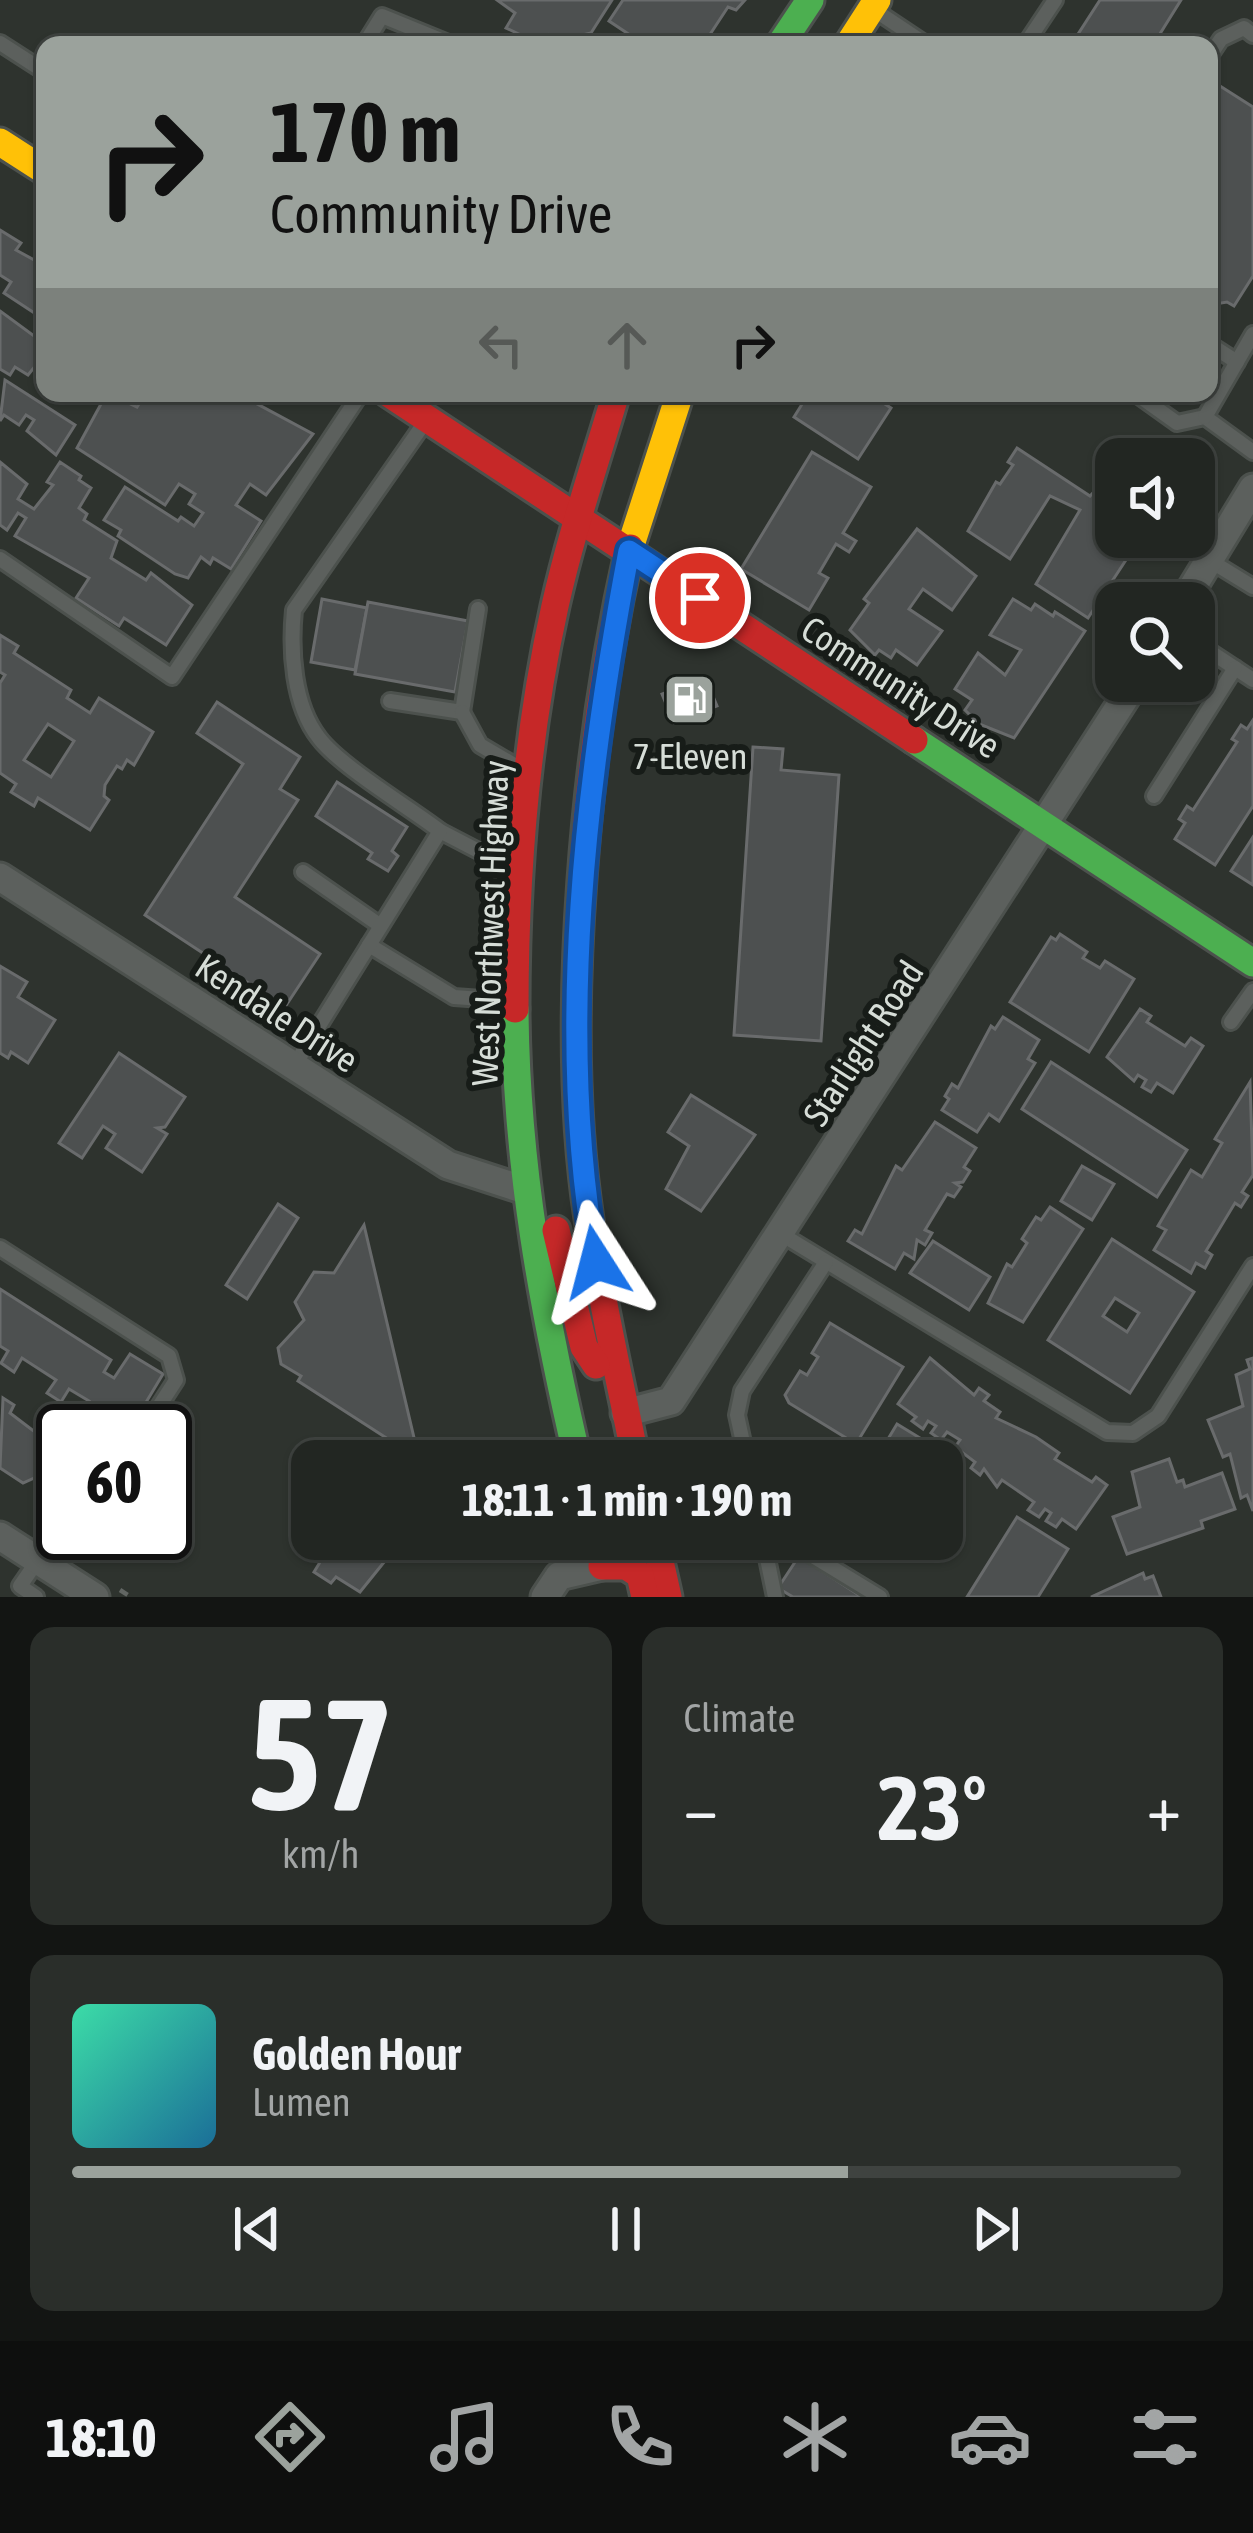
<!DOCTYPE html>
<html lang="en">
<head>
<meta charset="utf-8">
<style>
  :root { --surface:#222622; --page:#2a2e2a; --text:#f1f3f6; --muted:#a2a5a5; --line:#3f4340; --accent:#9ba29c }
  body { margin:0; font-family:"Asap Condensed",sans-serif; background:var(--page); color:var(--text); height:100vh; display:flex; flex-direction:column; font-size:45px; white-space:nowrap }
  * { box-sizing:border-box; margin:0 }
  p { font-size:39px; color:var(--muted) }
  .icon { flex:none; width:66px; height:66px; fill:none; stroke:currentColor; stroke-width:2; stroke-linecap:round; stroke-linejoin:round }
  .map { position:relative; height:1597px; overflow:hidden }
  .sheet { display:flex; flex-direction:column; gap:30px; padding:30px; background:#131513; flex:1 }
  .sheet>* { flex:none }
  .hud { position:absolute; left:36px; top:36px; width:1182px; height:366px; border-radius:24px; box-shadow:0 3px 9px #0004,0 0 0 3px var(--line); background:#9ba29c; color:#111; overflow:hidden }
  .fabs { position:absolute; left:1095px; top:438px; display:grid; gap:24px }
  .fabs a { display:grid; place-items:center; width:120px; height:120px; border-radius:24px; background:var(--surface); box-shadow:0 3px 9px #0004,0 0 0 3px var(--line); font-size:60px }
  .speed { position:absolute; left:36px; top:1404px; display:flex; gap:24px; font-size:60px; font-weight:700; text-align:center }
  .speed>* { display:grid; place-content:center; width:156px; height:156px; border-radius:50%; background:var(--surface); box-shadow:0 3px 9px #0004,0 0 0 3px var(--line); line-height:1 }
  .speed .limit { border:6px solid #111; border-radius:18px; background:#fff; color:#111 }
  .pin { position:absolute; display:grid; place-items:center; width:102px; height:102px; color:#fff; margin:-51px; border:6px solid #fff; border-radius:50%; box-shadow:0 3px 12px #0007 }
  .me { position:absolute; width:132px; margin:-66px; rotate:351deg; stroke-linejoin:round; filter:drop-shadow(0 0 9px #0008) }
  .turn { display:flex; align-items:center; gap:42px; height:252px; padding:0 36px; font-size:54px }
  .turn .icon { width:156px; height:156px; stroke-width:2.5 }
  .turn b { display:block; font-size:84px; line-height:102px }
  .lanes { display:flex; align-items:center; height:114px; padding:0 36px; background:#0003; justify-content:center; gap:60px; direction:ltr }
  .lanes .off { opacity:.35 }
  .big { font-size:90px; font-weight:700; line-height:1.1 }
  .sheet .tile { flex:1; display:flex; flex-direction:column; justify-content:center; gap:18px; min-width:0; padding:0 42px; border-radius:24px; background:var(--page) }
  .sheet .dial { align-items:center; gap:0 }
  .dial b { font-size:156px; line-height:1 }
  .song { display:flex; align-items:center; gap:36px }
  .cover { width:144px; height:144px; border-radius:18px; background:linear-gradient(135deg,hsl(160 70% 55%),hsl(200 70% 35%)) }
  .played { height:12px; border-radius:6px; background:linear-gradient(90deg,var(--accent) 70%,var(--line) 70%) }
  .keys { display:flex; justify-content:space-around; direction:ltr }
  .heat { display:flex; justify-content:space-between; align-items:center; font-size:66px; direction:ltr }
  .sheet .tiles { flex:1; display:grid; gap:30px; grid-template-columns:1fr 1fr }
  .tile:last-child { grid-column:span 2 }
  .trip { position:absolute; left:291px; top:1440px; width:672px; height:120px; border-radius:24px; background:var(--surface); box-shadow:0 3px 9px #0004,0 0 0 3px var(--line); font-weight:700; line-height:120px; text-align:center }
  .tab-bar { display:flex; height:192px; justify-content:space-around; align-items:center; background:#0e0f0e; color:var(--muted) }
  .tab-bar .icon { width:84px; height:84px }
  .tab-bar .selected { color:var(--accent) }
  .tab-bar b { font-size:54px; color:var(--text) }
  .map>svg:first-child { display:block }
  .building { fill:#4d5050; stroke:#696b6c; stroke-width:3; fill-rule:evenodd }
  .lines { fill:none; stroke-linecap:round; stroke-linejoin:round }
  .lane-casing { stroke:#4c514d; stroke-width:20 }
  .street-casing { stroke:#4c514d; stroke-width:33 }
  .fast-casing { stroke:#4c514d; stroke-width:33 }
  .slow-casing { stroke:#4c514d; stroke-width:33 }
  .jam-casing { stroke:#4c514d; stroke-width:33 }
  .path { stroke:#626663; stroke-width:4.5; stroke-dasharray:9 6; stroke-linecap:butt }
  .lane { stroke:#5c605d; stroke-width:14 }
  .street { stroke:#5c605d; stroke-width:27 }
  .fast { stroke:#4caf50; stroke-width:27 }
  .slow { stroke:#ffc107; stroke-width:27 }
  .jam { stroke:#c62828; stroke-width:27 }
  .route-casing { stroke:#114b97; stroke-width:30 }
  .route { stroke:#1a73e8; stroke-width:21 }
  .labels { text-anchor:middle; stroke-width:12; stroke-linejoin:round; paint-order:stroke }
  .street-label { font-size:36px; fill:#d6ddd7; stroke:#171c18 }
  .poi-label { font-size:36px; fill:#d6ddd7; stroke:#171c18 }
</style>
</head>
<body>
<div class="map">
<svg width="1253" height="1597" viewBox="0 0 1253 1597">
  <rect width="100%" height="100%" fill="#2e332e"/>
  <g class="building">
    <path d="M497,0H612L591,33L556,41L549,35L542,45L506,28L515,13Z"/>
    <path d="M623,0H745L736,10L728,7L703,45H645L609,21Z"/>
    <path d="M1100,0H1181L1153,45H1071Z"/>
    <path d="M1209,79L1253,107V276L1234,306L1227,302L1209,305Z"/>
    <path d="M0,230L21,243L16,250L45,266V320L4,293L11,282L0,275Z"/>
    <path d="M0,311L45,344V354L28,375L15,367L10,375L0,369Z"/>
    <path d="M5,380L75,425L56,455L27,431L34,420L26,415L19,425L4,415L0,421Z"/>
    <path d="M107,393L137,407L146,393H237L313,434L266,495L250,484L236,505L261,521L231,569L213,558L210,564L201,557L188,578L175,574L118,536L121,530L104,520L125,487L178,521L181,517L194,526L203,513L189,504L195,494L179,484L165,505L77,448Z"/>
    <path d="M809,393H868L891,408L858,459L794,417Z"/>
    <path d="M1017,448L1090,496L1107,478L1116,484V537H1141L1088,618L1036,584L1080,510L1050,496L1010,559L968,531L996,482L1000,484L1013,465L1008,462Z"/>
    <path d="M812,452L871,487L843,533L856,541L849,552L836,544L819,573L828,578L809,610L741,569Z"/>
    <path d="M0,462L27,484L18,499L34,509L53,485L47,482L60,462L81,476L79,480L91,488L79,508L87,514L84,520L117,541L111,558L146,580L151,573L192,605L166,645L124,618L119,626L76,598L89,578L15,536L26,518L18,513L7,530L0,525Z"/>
    <path d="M917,529L976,576L952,610L923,589L909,609L942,631L917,665L896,650L891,658L879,650L875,655L850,630L869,603L864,599Z"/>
    <path d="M322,599L367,608L355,670L311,662Z"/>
    <path d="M1013,599L1031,610L1035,604L1053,616L1055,612L1085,631L1014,738L979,724L965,710L972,700L955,689L978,653L1005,675L1021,650L990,635Z"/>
    <path d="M368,602L468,621L455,692L355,674Z"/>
    <path d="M0,635L18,646L14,653L71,690L67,698L90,713L99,698L153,732L134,765L127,760L122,769L117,766L105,785L104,796L109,800L90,830L38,798L34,806L11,792L16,784L0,773V683L5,675L0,672ZM48,724L74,741L51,777L24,760Z"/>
    <path d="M705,677L717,706L674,723L662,694Z"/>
    <path d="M217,702L300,757L280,789L298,800L235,897L320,954L285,1007L145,915L243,764L197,733Z"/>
    <path d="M1253,720V806L1215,865L1175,839L1185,823L1179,819L1187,806L1193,810L1237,742L1232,739L1241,725L1247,729Z"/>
    <path d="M753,747L783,749L781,770L839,775L821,1041L734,1035Z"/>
    <path d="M337,782L407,827L392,851L398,856L388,871L368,859L372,853L316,816Z"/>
    <path d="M1253,837V885L1231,871Z"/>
    <path d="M1060,934L1087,952L1083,958L1100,968L1105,961L1134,979L1089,1052L1010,1002L1051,937L1056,940Z"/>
    <path d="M0,966L27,982L18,997L55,1020L28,1063L11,1052L8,1058L0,1053Z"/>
    <path d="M1140,1009L1151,1016L1147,1022L1185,1046L1191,1038L1203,1046L1173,1093L1157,1083L1151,1092L1142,1087L1146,1080L1138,1075L1134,1081L1107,1057Z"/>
    <path d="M1003,1017L1039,1040L1028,1059L1035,1063L999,1121L989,1114L977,1132L942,1110L949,1099L945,1096L952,1084L958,1088L991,1026L995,1029Z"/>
    <path d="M119,1053L185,1097L165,1127L157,1128L167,1134L142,1172L106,1148L115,1134L103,1126L82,1158L59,1143Z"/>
    <path d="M1051,1062L1187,1150L1157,1197L1022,1109Z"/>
    <path d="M1250,1082L1253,1175L1242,1192L1248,1196L1241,1207L1235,1203L1206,1251L1212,1255L1205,1268L1196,1263L1191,1273L1154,1250L1166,1230L1158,1226L1191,1170L1202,1177L1222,1143L1215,1139Z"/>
    <path d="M691,1095L755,1135L701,1211L666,1189L689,1146L668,1132Z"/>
    <path d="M935,1122L976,1148L964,1167L970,1171L963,1182L955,1183L961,1187L954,1197L947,1194L925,1230L932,1233L925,1245L917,1240L914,1259L904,1253L895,1269L848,1241L855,1230L862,1234L896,1166L902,1170Z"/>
    <path d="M1082,1166L1114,1184L1092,1220L1061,1201Z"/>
    <path d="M278,1204L298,1218L247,1299L226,1285Z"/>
    <path d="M1050,1207L1083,1229L1023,1322L988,1303L1007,1264L1012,1267L1027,1243L1022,1239L1036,1217L1041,1220Z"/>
    <path d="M364,1225L419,1459L298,1381L301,1376L281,1364L278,1348L304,1320L295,1302L314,1272L334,1273Z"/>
    <path d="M1112,1239L1194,1292L1130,1393L1048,1340ZM1115,1298L1139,1313L1127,1332L1103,1316Z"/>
    <path d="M933,1241L990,1277L969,1310L910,1273Z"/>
    <path d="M0,1289L111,1360L104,1372L114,1378L130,1354L163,1374L142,1409L137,1406L131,1416L135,1419L129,1428L70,1431L89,1401L69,1389L61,1402L47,1393L56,1380L22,1358L14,1372L1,1363L8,1351L0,1346Z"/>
    <path d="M830,1323L903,1367L856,1444L789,1403L785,1395L800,1371L807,1375L818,1357L812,1353Z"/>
    <path d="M930,1358L974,1395L979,1388L989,1395L984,1401L1000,1412L996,1418L1036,1437L1059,1453L1055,1459L1092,1482L1096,1477L1107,1485L1076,1529L1062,1519L1056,1527L1046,1521L1051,1513L1045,1509L1039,1517L1028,1510L1034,1502L1002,1480L997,1487L984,1469L980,1475L971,1468L975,1462L955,1447L960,1440L947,1432L941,1440L931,1433L936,1426L928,1421L923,1429L912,1421L916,1417L898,1404Z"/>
    <path d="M1253,1358V1511L1247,1495L1241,1498L1230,1454L1223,1457L1208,1420L1243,1406L1236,1375L1250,1369L1247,1360Z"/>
    <path d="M3,1398L14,1405L10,1413L52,1445L59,1449L63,1442V1508L46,1497L54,1483L41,1475L23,1483L0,1468Z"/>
    <path d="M897,1424L943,1452L939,1461L861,1457L870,1442L882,1449Z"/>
    <path d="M1169,1459L1177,1482L1183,1480L1185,1487L1222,1473L1235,1509L1201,1521L1203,1528L1127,1554L1113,1517L1140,1507L1132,1472Z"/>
    <path d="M1017,1517L1068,1549L1038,1597H967Z"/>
    <path d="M312,1529V1539H387L389,1556L360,1592L336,1577L331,1583L314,1572L325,1554L305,1541Z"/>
    <path d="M799,1556L862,1597H793L778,1588Z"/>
    <path d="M1143,1573L1145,1579L1153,1576L1161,1597H1091Z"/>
  </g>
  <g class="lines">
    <defs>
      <g id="lane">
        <path d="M876,11L927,45"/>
        <path d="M0,43L45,72"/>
        <path d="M364,45L382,16L453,45"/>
        <path d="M1025,45L1055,0"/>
        <path d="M1209,57L1221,39L1244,28L1253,35"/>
        <path d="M1209,344L1237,362"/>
        <path d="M1135,393L1177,423L1205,417L1253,452"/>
        <path d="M1205,417L1253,334"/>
        <path d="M0,559L172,677L361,393"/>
        <path d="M1209,560L1253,587"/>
        <path d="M1194,641L1253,680"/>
        <path d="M390,701L462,712L478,609"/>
        <path d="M462,712L480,745L521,769"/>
        <path d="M1154,796L1235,668"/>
        <path d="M440,831L492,858L514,859"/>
        <path d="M303,872L378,924"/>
        <path d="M369,945L454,997L511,1001"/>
        <path d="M1231,1022L1253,991"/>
        <path d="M294,1066L440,831C410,808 340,766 319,738C293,705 290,650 294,610L425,422"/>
        <path d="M781,1234L1107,1432L1133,1433L1158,1416L1253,1266"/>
        <path d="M0,1248L169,1356L176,1380L143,1431"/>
        <path d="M747,1461L737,1415L742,1391L826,1262"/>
        <path d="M763,1539L775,1597"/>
        <path d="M785,1539L880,1597"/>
        <path d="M53,1570L77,1533"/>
        <path d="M36,1597L20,1586L38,1560"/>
      </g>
      <g id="street">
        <path d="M1183,603L1253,488"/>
        <path d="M0,877L448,1165L525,1190"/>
        <path d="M625,1413L671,1401L1136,681"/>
        <path d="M0,1536L95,1597"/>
        <path d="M545,1597L559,1576L602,1566"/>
      </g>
      <g id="fast">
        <path d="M780,45L810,0"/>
        <path d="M914,740L1253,963"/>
        <path d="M515,1009C516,1164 543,1311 578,1461"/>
      </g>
      <g id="slow">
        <path d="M848,45L877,0"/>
        <path d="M0,142L45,171"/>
        <path d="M630,548L680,393"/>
      </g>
      <g id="jam">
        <path d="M388,393L914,740"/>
        <path d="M630,548C586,742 559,1023 589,1219C601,1300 620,1381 636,1461"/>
        <path d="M515,1009C515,875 526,737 555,606C571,534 595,464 616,393"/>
        <path d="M556,1230L584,1347L596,1365"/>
        <path d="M655,1539L668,1597"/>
        <path d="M602,1566H626L640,1575L645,1597"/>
      </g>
    </defs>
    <use href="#lane" class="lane-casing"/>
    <use href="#street" class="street-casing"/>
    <use href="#fast" class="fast-casing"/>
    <use href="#slow" class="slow-casing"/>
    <use href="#jam" class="jam-casing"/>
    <path class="path" d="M120,1590L131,1597"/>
    <use href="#lane" class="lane"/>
    <use href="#street" class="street"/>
    <use href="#fast" class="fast"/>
    <use href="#slow" class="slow"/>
    <use href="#jam" class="jam"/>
  </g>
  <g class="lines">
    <defs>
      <path id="route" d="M596,1262C555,1033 586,778 629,551L700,598"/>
    </defs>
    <use href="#route" class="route-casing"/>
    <use href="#route" class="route"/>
  </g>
  <defs>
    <symbol id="fuel-square" viewBox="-11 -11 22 22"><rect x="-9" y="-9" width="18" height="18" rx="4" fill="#9ba29c" stroke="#171c18"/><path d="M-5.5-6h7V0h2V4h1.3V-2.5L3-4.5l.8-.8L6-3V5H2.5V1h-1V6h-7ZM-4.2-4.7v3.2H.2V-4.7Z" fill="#fff"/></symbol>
  </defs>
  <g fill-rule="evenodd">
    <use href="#fuel-square" x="660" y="670" width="59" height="59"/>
  </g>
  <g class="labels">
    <g class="street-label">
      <text transform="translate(901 687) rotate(33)" y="13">Community Drive</text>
      <text transform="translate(490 923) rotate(-88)" y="13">West Northwest Highway</text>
      <text transform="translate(277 1013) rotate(33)" y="13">Kendale Drive</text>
      <text transform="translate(863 1043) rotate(-57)" y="13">Starlight Road</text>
    </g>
    <g class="poi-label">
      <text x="690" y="769">7-Eleven</text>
    </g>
  </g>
</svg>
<div class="fabs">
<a><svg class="icon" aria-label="sound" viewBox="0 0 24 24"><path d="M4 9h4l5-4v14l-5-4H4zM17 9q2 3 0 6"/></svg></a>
<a><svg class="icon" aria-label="search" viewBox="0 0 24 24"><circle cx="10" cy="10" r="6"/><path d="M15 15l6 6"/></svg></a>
</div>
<div class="speed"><div class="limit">60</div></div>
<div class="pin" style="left:700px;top:598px;background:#d93025"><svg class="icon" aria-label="arrive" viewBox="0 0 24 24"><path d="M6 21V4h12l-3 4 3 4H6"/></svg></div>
<svg class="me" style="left:596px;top:1262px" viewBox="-20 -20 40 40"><path d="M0-17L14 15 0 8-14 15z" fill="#1a73e8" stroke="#fff" stroke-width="4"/></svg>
<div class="trip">18:11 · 1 min · 190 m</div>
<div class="hud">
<div class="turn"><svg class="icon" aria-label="right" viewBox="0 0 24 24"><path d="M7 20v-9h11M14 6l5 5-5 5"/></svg><div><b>170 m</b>Community Drive</div></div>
<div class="lanes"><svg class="icon off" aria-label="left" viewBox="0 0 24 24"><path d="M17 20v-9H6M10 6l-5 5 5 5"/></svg><svg class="icon off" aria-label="ahead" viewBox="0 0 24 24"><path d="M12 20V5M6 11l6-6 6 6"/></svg><svg class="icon" aria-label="right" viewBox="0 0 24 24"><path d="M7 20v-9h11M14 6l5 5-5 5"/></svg></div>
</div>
</div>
<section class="sheet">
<div class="tiles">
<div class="tile dial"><b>57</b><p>km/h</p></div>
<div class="tile"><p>Climate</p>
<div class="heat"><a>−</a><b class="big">23°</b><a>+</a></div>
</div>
<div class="tile">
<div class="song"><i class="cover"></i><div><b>Golden Hour</b><p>Lumen</p></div></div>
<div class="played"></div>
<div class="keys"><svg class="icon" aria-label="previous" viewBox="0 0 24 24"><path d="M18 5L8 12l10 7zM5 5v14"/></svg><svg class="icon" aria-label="pause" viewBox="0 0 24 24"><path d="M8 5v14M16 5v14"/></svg><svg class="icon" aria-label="next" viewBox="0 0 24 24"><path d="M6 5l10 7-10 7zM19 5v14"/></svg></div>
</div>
</div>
</section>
<nav class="tab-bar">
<b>18:10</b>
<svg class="icon selected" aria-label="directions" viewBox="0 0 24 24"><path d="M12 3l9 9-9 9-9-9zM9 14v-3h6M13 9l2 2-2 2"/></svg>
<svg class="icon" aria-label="music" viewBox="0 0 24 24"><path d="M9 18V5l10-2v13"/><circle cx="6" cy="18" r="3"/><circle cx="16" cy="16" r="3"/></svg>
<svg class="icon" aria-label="phone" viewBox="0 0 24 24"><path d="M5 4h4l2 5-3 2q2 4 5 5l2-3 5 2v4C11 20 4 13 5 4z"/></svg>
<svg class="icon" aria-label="climate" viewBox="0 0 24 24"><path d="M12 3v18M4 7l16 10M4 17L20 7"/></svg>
<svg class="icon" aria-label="car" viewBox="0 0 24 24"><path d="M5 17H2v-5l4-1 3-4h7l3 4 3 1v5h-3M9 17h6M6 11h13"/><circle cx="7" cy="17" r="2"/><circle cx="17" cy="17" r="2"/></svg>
<svg class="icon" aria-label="filters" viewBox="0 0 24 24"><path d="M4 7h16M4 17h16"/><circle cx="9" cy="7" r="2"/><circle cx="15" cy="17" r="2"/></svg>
</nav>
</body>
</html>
